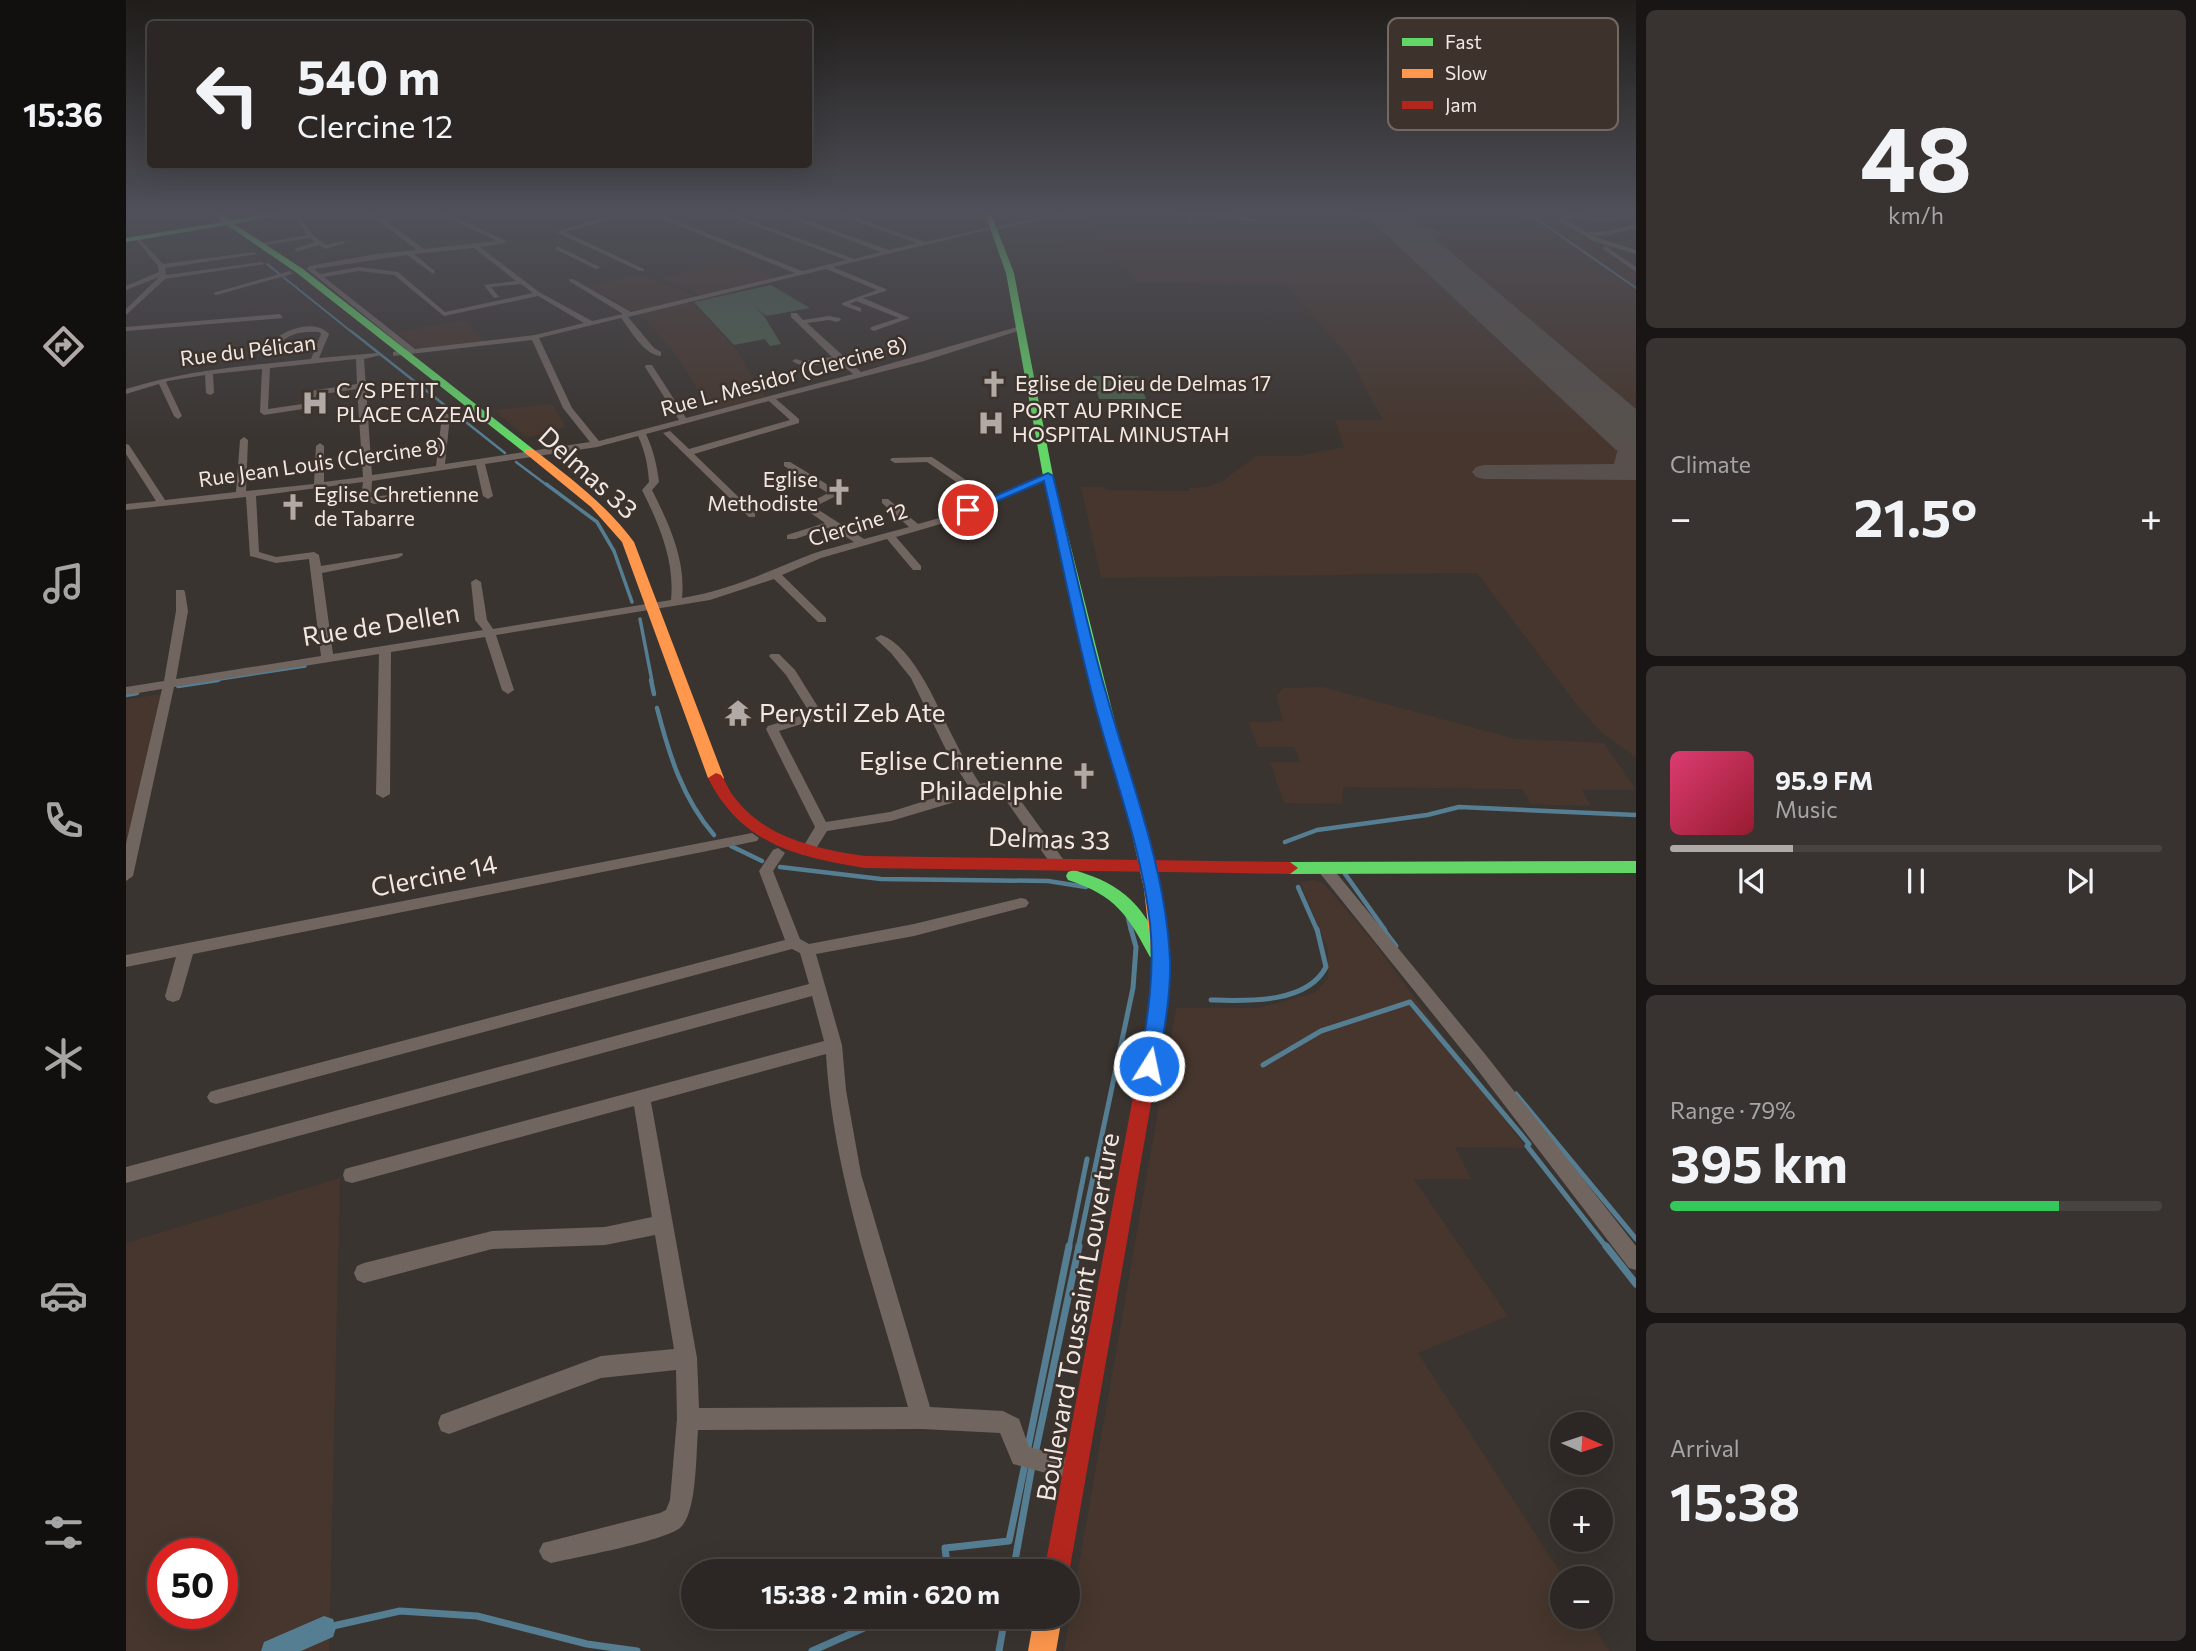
<!DOCTYPE html>
<html lang="en">
<head>
<meta charset="utf-8">
<style>
  :root { --surface:#2c2724; --page:#383331; --text:#f1f3f6; --muted:#a6a5a6; --line:#484441; --accent:#b0a9a5 }
  body { margin:0; font-family:Commissioner,sans-serif; background:var(--page); color:var(--text); height:100vh; display:flex; flex-direction:column; font-size:26px; white-space:nowrap }
  * { box-sizing:border-box; margin:0 }
  p { font-size:23px; color:var(--muted) }
  .icon { flex:none; width:38px; height:38px; fill:none; stroke:currentColor; stroke-width:2; stroke-linecap:round; stroke-linejoin:round }
  .map { position:relative; flex:1; overflow:hidden }
  .details { display:flex; flex-direction:column; gap:10px; padding:10px; background:#181514; width:560px }
  .details>* { flex:none }
  .top-card { position:absolute; left:21px; top:21px; width:665px; height:147px; border-radius:7px; box-shadow:0 7px 28px #0002,0 0 0 2px var(--line); background:#2c2724; color:var(--text); overflow:hidden }
  .needle { width:46px; rotate:93deg }
  .tools { position:absolute; left:1424px; top:1412px; display:grid; gap:14px }
  .tools a { display:grid; place-items:center; width:63px; height:63px; border-radius:50%; background:var(--surface); box-shadow:0 7px 28px #0002,0 0 0 2px var(--line); font-size:35px }
  .speed { position:absolute; left:21px; top:1538px; display:flex; gap:14px; font-size:35px; font-weight:700; text-align:center }
  .speed>* { display:grid; place-content:center; width:91px; height:91px; border-radius:50%; background:var(--surface); box-shadow:0 7px 28px #0002,0 0 0 2px var(--line); line-height:1 }
  .speed .limit { border:10px solid #d22; background:#fff; color:#111 }
  .pin { position:absolute; display:grid; place-items:center; width:60px; height:60px; color:#fff; margin:-30px; border:4px solid #fff; border-radius:50%; box-shadow:0 2px 7px #0007 }
  .me { position:absolute; width:77px; margin:-38px; rotate:10deg; stroke-linejoin:round; filter:drop-shadow(0 0 5px #0008) }
  .turn { display:flex; align-items:center; gap:24px; height:147px; padding:0 35px; font-size:32px }
  .turn .icon { width:91px; height:91px; stroke-width:2.5 }
  .turn b { display:block; font-size:49px; line-height:60px }
  .big { font-size:52px; font-weight:700; line-height:1.1 }
  .details .widget { flex:1; display:flex; flex-direction:column; justify-content:center; gap:10px; min-width:0; padding:0 24px; border-radius:10px; background:var(--page) }
  .details .dial { align-items:center; gap:0 }
  .dial b { font-size:91px; line-height:1 }
  .song { display:flex; align-items:center; gap:21px }
  .cover { width:84px; height:84px; border-radius:10px; background:linear-gradient(135deg,hsl(340 70% 55%),hsl(350 70% 35%)) }
  .played { height:7px; border-radius:4px; background:linear-gradient(90deg,var(--accent) 25%,var(--line) 25%) }
  .keys { display:flex; justify-content:space-around; direction:ltr }
  .heat { display:flex; justify-content:space-between; align-items:center; font-size:38px; direction:ltr }
  .charge { height:10px; border-radius:5px; background:linear-gradient(90deg,#34c759 79%,var(--line) 0) }
  .trip { position:absolute; left:555px; top:1559px; width:399px; height:70px; border-radius:35px; background:var(--surface); box-shadow:0 7px 28px #0002,0 0 0 2px var(--line); font-weight:700; line-height:70px; text-align:center }
  main { display:flex; flex:1; min-height:0 }
  .tabs { display:flex; flex-direction:column; width:126px; justify-content:space-around; align-items:center; background:#12100e; color:var(--muted) }
  .tabs .icon { width:49px; height:49px }
  .tabs .selected { color:var(--accent) }
  .tabs b { font-size:32px; color:var(--text) }
  .map>svg:first-child { display:block }
  .built { fill:#46362d; fill-rule:evenodd }
  .green { fill:#4c604d }
  .lines { fill:none; stroke-linecap:round; stroke-linejoin:round }
  .stream-far5 { stroke:#557e93; stroke-width:2 }
  .stream-far4 { stroke:#557e93; stroke-width:2.5 }
  .stream-far3 { stroke:#557e93; stroke-width:3.5 }
  .stream-far2 { stroke:#557e93; stroke-width:4.5 }
  .stream-far1 { stroke:#557e93; stroke-width:5 }
  .stream { stroke:#557e93; stroke-width:7 }
  .canal { fill:#557e93; fill-rule:evenodd }
  .taxiway { fill:#57504c; fill-rule:evenodd }
  .runway { fill:#57504c; fill-rule:evenodd }
  .street { fill:#716560; fill-rule:evenodd }
  .fast { fill:#63d668; fill-rule:evenodd }
  .slow { fill:#ff974d; fill-rule:evenodd }
  .jam { fill:#b3261e; fill-rule:evenodd }
  .route { fill:#1a73e8; stroke:#114b97; stroke-width:2 }
  .labels { text-anchor:middle; stroke-width:5; stroke-linejoin:round; paint-order:stroke }
  .far-street-label { font-size:21px; fill:#f0e8e4; stroke:#3e332c }
  .far-poi-label { font-size:21px; fill:#f0e8e4; stroke:#3e332c; text-anchor:start }
  .street-label { font-size:26px; fill:#f0e8e4; stroke:#3e332c }
  .poi-label { font-size:26px; fill:#f0e8e4; stroke:#3e332c; text-anchor:start }
  .key { fill:#3e332c; stroke:#736963; stroke-width:2 }
  .key-label { font-size:19px; fill:#f0e8e4 }
</style>
</head>
<body>
<main>
<nav class="tabs">
<b>15:36</b>
<svg class="icon selected" aria-label="directions" viewBox="0 0 24 24"><path d="M12 3l9 9-9 9-9-9zM9 14v-3h6M13 9l2 2-2 2"/></svg>
<svg class="icon" aria-label="music" viewBox="0 0 24 24"><path d="M9 18V5l10-2v13"/><circle cx="6" cy="18" r="3"/><circle cx="16" cy="16" r="3"/></svg>
<svg class="icon" aria-label="phone" viewBox="0 0 24 24"><path d="M5 4h4l2 5-3 2q2 4 5 5l2-3 5 2v4C11 20 4 13 5 4z"/></svg>
<svg class="icon" aria-label="climate" viewBox="0 0 24 24"><path d="M12 3v18M4 7l16 10M4 17L20 7"/></svg>
<svg class="icon" aria-label="car" viewBox="0 0 24 24"><path d="M5 17H2v-5l4-1 3-4h7l3 4 3 1v5h-3M9 17h6M6 11h13"/><circle cx="7" cy="17" r="2"/><circle cx="17" cy="17" r="2"/></svg>
<svg class="icon" aria-label="filters" viewBox="0 0 24 24"><path d="M4 7h16M4 17h16"/><circle cx="9" cy="7" r="2"/><circle cx="15" cy="17" r="2"/></svg>
</nav>
<div class="map">
<svg width="1510" height="1651" viewBox="0 0 1510 1651">
  <rect width="100%" height="100%" fill="#3a3430"/>
  <g class="built">
    <path d="M959,211H1417L1510,273V757L1476,733L1454,709L1351,573L975,578L955,487H979L980,490L1063,491V488L1081,487L1097,481L1130,456H1172L1218,447L1209,420H1257L1223,357L1160,284L1009,282L996,259L929,246H884V241L892,237H971L968,227H960L955,216H961Z"/>
    <path d="M601,257L651,278L577,296L536,279Z"/>
    <path d="M513,273L571,297L507,311L463,287Z"/>
    <path d="M567,302L615,355L625,376L640,397L584,411L553,359L515,313Z"/>
    <path d="M339,320L360,342L291,349L271,332Z"/>
    <path d="M426,404L440,427L401,438L368,410Z"/>
    <path d="M1197,687L1390,739L1478,743L1510,790H1456L1465,806L1405,804L1396,789L1217,787L1216,804L1158,803L1144,762H1174L1168,747H1132L1122,722L1157,721L1150,696L1158,688Z"/>
    <path d="M45,692L0,875V700Z"/>
    <path d="M1189,880L1199,885L1246,940L1400,1148L1329,1147L1345,1179H1288L1382,1316L1292,1353L1438,1578L1437,1617H1462L1483,1651H938L1050,1008H1133L1188,993L1202,979V949L1174,882Z"/>
    <path d="M214,1178L203,1651H0V1243ZM37,1554H96V1614H37Z"/>
  </g>
  <g class="green">
    <path d="M645,285L684,308L640,316L629,307L638,316L655,344L644,346L639,339L608,345L568,302Z"/>
    <path d="M967,376H1012L1020,399H973Z"/>
  </g>
  <g class="lines">
    <g class="stream-far5">
      <path d="M1399,211L1510,288"/>
      <path d="M1093,215L1132,221"/>
      <path d="M1065,222L1060,215H1080"/>
      <path d="M872,228L949,211"/>
      <path d="M141,264L227,333"/>
    </g>
    <g class="stream-far4">
      <path d="M225,331L379,453"/>
      <path d="M390,462L422,486"/>
    </g>
    <g class="stream-far3">
      <path d="M420,484L471,522L488,551L506,602"/>
      <path d="M514,619L526,681"/>
      <path d="M81,681L179,666"/>
    </g>
    <g class="stream-far2">
      <path d="M525,680L528,694"/>
      <path d="M52,686L92,680"/>
      <path d="M0,695L11,693"/>
      <path d="M531,708C543,754 556,798 588,835"/>
      <path d="M1159,842L1191,830L1301,815L1333,807L1510,815"/>
      <path d="M605,846L636,861"/>
      <path d="M654,867L755,879L922,881L960,887"/>
      <path d="M1217,871L1259,930"/>
      <path d="M1172,887L1191,930"/>
      <path d="M1002,918L1005,930"/>
    </g>
    <g class="stream-far1">
      <path d="M1257,929L1259,931"/>
      <path d="M1260,933L1270,946"/>
      <path d="M1085,1000C1121,1001 1181,1004 1200,967L1191,929"/>
      <path d="M1137,1065L1195,1031L1284,1002L1403,1144"/>
      <path d="M1390,1094L1510,1239"/>
      <path d="M1401,1146L1481,1248"/>
      <path d="M943,1248L961,1159"/>
      <path d="M952,1248L1007,988L1010,947L1005,929"/>
    </g>
    <g class="stream">
      <path d="M1480,1246L1510,1284"/>
      <path d="M901,1452L943,1246"/>
      <path d="M909,1454L953,1246"/>
      <path d="M822,1572L819,1548L883,1541L899,1464"/>
      <path d="M887,1572L906,1466"/>
      <path d="M198,1628L274,1611L351,1616L461,1644L511,1651"/>
      <path d="M686,1651L747,1624L781,1617"/>
      <path d="M873,1651L879,1617"/>
    </g>
    <path class="canal" d="M198,1616L207,1619L210,1628L207,1637L175,1651H135L138,1642Z"/>
    <g class="taxiway">
      <path d="M1039,211H1114L1107,215H1046Z"/>
      <path d="M1219,211L1256,212L1312,231L1315,234C1300,248 1267,244 1253,229L1260,222L1221,214ZM1272,227H1273L1290,233L1271,229Z"/>
      <path d="M1505,426L1510,428V480L1358,479L1350,477L1346,472L1350,467L1358,465L1488,464L1497,428Z"/>
    </g>
    <path class="runway" d="M1235,211H1276L1510,409V455L1490,450Z"/>
    <g class="street">
      <path d="M165,211H169L187,235L200,245L217,241L220,243L199,249L193,245L170,252L168,249L189,242L184,238L134,246L136,243L181,235Z"/>
      <path d="M239,211H246L298,249L371,241L307,211H316L380,241V243L354,247L413,292L466,321L497,314L443,281V279H447L505,312L669,273L531,217L533,214L676,271L720,260L590,211H599L728,259L755,252L646,211H655L763,250L791,243L701,211H711L799,242L870,226V228L707,267L760,289V291L737,298L784,318L748,331L744,329L745,327L773,318L730,301L724,304L735,308V312L716,305V303L751,290L700,269L502,317L528,348L535,352V356C518,355 505,331 495,318L413,338L446,408L473,441L553,420L519,367L520,365H526L560,418L727,374L711,361C697,363 678,370 666,361L670,359L676,361L706,357L665,317V313H671L677,320L703,316L714,318L715,320L711,322L703,320L681,323L735,372L891,327L898,329L798,361L650,399L673,419V423L568,454L629,513V517H623L537,433L544,431L563,449L664,420L643,401L520,434C527,449 531,465 533,482L526,490C543,524 560,560 556,598C603,591 642,571 686,554C700,549 714,546 728,542L705,527L669,539H661V535L699,523L676,507L702,493L658,466V462H664L712,491V495L688,507L738,539L783,527L756,503V499H762L792,524L817,517L857,500L801,462L769,463L764,460L766,458L806,457L865,497L919,474L927,476L825,521L770,537L795,566V570H787L761,539L695,558L656,575L700,618V622H692L648,579L584,600L370,635L388,690L382,694L376,690L359,637L265,652L264,794L257,798L250,794L253,654L48,687L7,876L0,881V844L36,689L0,695V687L38,681L50,611V590H58L59,592L62,611L50,679L195,656L183,559L150,563L124,556L120,497L0,510V504L30,501L0,454V444L3,445L39,500L110,492L114,440L118,437L122,440L120,491L188,484L190,446L194,443L198,446V482L237,477L231,389L190,395V407L138,415L134,412L136,369L87,374L88,393L84,395L80,393L79,375L42,381L40,382L56,416L52,419L48,416L33,384L0,394V389C63,369 121,366 185,359L195,334L193,332C176,331 163,333 151,346L144,344C156,330 188,318 203,334L193,358L251,353L255,355L238,359L246,475L310,466L316,416L320,413L324,416L319,464L464,442L437,408L406,340L267,356V352L281,350L181,269L183,266L250,254L291,250ZM348,248L390,281L358,285L368,298L373,297L365,287L395,284L407,293L319,312L272,272L233,267L194,274L188,269L281,255L307,274L309,271L288,254ZM233,271L268,275L318,316L412,296L458,323L409,335L289,349L198,277ZM230,359L231,384L183,391V403L142,409L144,368ZM512,436C519,451 522,465 523,482L516,490C533,524 549,561 545,600L367,629L361,620L355,582L350,579L345,582L349,620L357,630L207,654L196,573L272,558L277,555L276,553L195,566L193,555L188,552L150,557L133,552L130,496L237,482L235,499L248,504L291,498L296,495L291,492L245,497L246,481L350,465L357,496L362,499L367,496L359,464L471,447Z"/>
      <path d="M1454,211H1464L1458,214L1476,219L1489,216L1492,218C1469,228 1462,212 1439,220L1460,232L1483,231L1510,224V228L1483,235L1466,236L1510,250V254L1467,241L1431,220Z"/>
      <path d="M479,217L481,220L439,232L518,269V271H514L430,232Z"/>
      <path d="M7,236H11L37,264L128,252L131,254L39,268L40,275L136,262L139,264L39,279L0,315V309L33,277L0,290V286L33,272L32,266Z"/>
      <path d="M431,246L474,267L475,268L470,269L429,249Z"/>
      <path d="M1479,246L1510,267V272L1477,249Z"/>
      <path d="M164,271L166,274L90,295L87,293Z"/>
      <path d="M154,314L157,318L0,331V327Z"/>
      <path d="M755,635C789,647 813,711 829,741C836,756 845,770 854,784L870,781L884,786L937,859L939,863L937,867H927L874,792L869,790L765,821L701,831L686,855H676L674,852L689,827L640,729L642,726L684,713L660,675L643,656L645,654H653L669,670L697,715L695,718L653,731L700,822L764,812L843,787L823,756L785,678L765,653L749,638Z"/>
      <path d="M626,833L633,838L631,841L67,954L55,996L53,1000L47,1002L41,1000L39,996L50,957L0,967V955Z"/>
      <path d="M652,848L659,853L647,871L674,939L683,944L788,924L895,898L900,899L903,903L900,907L895,908L788,936L690,954L716,1045L720,1090L735,1174L804,1407L877,1411L893,1419L903,1447L957,1462L960,1470L957,1478L949,1481L887,1464L874,1433L796,1429L572,1430C570,1453 571,1509 556,1526C545,1540 447,1558 425,1563L417,1559L413,1551L417,1543L534,1513L540,1510L544,1500L551,1419L550,1370L475,1378L323,1434L315,1431L312,1423L315,1415L323,1412L475,1356L548,1349L529,1235L479,1245L366,1249L238,1283L231,1280L228,1273L231,1266L238,1263L366,1231L479,1227L526,1217L508,1106L226,1183L219,1181L217,1175L219,1169L226,1167L698,1041L686,996L0,1183V1167L683,984L674,953L666,949L90,1104L84,1102L81,1097L84,1092L90,1090L659,940L633,871L647,850ZM700,1054C707,1175 750,1291 782,1407L573,1408L571,1358L525,1102Z"/>
      <path d="M1198,863L1203,864L1359,1054L1510,1246V1270L1503,1268L1347,1064L1193,872L1191,868Z"/>
    </g>
    <g class="fast">
      <path d="M88,211H95L103,220L157,211H174L108,224L177,269L407,449V453H399L171,273L101,225L0,242V238L96,222Z"/>
      <path d="M858,211H864L888,273L927,476L991,730L984,734L977,730L917,476L880,273Z"/>
      <path d="M1510,861V873L1164,874L1156,868L1164,862Z"/>
      <path d="M948,870C999,885 1016,905 1039,952L1036,957H1024C1001,914 990,896 942,880L940,876L942,872Z"/>
    </g>
    <g class="slow">
      <path d="M399,449H407C443,477 480,504 508,542L598,778L595,781L590,783L582,778L496,542L465,507L399,453Z"/>
      <path d="M984,726L991,730C1014,806 1043,884 1043,965C1043,974 1045,983 1040,991L1034,993L1028,991L1025,986V953L1018,889L1004,825L977,730Z"/>
      <path d="M908,1617H936L930,1651H902Z"/>
    </g>
    <g class="jam">
      <path d="M590,773L595,775C600,782 603,791 609,798C639,838 692,849 739,856L1164,862L1172,868L1164,874L1111,873L739,868C671,857 615,844 582,778Z"/>
      <path d="M1034,979L1040,981L1043,986L1041,1012L942,1579V1572H918L1023,1012L1028,981Z"/>
    </g>
  </g>
  <linearGradient id="sky" x2="0" y2="1"><stop stop-color="#201d1a"/><stop offset="0.48" stop-color="#4f5059"/><stop offset="1" stop-color="#4f5059" stop-opacity="0"/></linearGradient>
  <rect width="1510" height="442" fill="url(#sky)"/>
  <path class="route" d="M922,473L927,476C945,548 959,621 980,693C1004,780 1040,868 1044,960C1045,996 1038,1031 1032,1066L1029,1071L1023,1074L1016,1071L1013,1066C1022,1018 1029,971 1024,923C1015,843 984,767 965,690C947,621 934,551 918,481L846,512L837,510Z"/>
  <defs>
    <symbol id="church-bare" viewBox="-9 -9 18 18"><path d="M-1.2-6h2.4v3.5h3.3v2.4h-3.3V6h-2.4V-.1h-3.3v-2.4h3.3Z" fill="#b0a9a5" stroke="#3e332c" stroke-width="2.5" paint-order="stroke"/></symbol>
    <symbol id="hospital-bare" viewBox="-9 -9 18 18"><path d="M-5-5h3v3.5h4V-5h3V5h-3V1.5h-4V5h-3Z" fill="#b0a9a5" stroke="#3e332c" stroke-width="2.5" paint-order="stroke"/></symbol>
    <symbol id="temple-bare" viewBox="-9 -9 18 18"><path d="M0-6L5-2H3V0L6.5 2.5H4V6H1.5V3h-3V6H-4V2.5H-6.5L-3 0V-2H-5Z" fill="#b0a9a5" stroke="#3e332c" stroke-width="2.5" paint-order="stroke"/></symbol>
  </defs>
  <g fill-rule="evenodd">
    <use href="#church-bare" x="849" y="365" width="38" height="38"/>
    <use href="#hospital-bare" x="170" y="384" width="38" height="38"/>
    <use href="#hospital-bare" x="846" y="404" width="38" height="38"/>
    <use href="#church-bare" x="694" y="473" width="38" height="38"/>
    <use href="#church-bare" x="148" y="488" width="38" height="38"/>
    <use href="#temple-bare" x="593" y="694" width="38" height="38"/>
    <use href="#church-bare" x="939" y="757" width="38" height="38"/>
  </g>
  <g class="labels">
    <g class="far-street-label">
      <text transform="translate(122 351) rotate(-7)" y="7">Rue du Pélican</text>
      <text transform="translate(658 377) rotate(-15)" y="7">Rue L. Mesidor (Clercine 8)</text>
      <text transform="translate(196 463) rotate(-8)" y="7">Rue Jean Louis (Clercine 8)</text>
      <text transform="translate(732 525) rotate(-17)" y="7">Clercine 12</text>
    </g>
    <g class="far-poi-label">
      <text x="889" y="391">Eglise de Dieu de Delmas 17</text>
      <text x="210" y="398">C /S PETIT<tspan x="210" dy="24">PLACE CAZEAU</tspan></text>
      <text x="886" y="418">PORT AU PRINCE<tspan x="886" dy="24">HOSPITAL MINUSTAH</tspan></text>
      <text x="692" y="487" text-anchor="end">Eglise<tspan x="692" dy="24">Methodiste</tspan></text>
      <text x="188" y="502">Eglise Chretienne<tspan x="188" dy="24">de Tabarre</tspan></text>
    </g>
    <g class="street-label">
      <text transform="translate(462 473) rotate(42)" y="9">Delmas 33</text>
      <text transform="translate(255 625) rotate(-9)" y="9">Rue de Dellen</text>
      <text transform="translate(923 839) rotate(2)" y="9">Delmas 33</text>
      <text transform="translate(308 876) rotate(-11)" y="9">Clercine 14</text>
      <text transform="translate(952 1317) rotate(-80)" y="9">Boulevard Toussaint Louverture</text>
    </g>
    <g class="poi-label">
      <text x="633" y="722">Perystil Zeb Ate</text>
      <text x="937" y="770" text-anchor="end">Eglise Chretienne<tspan x="937" dy="30">Philadelphie</tspan></text>
    </g>
  </g>
  <rect x="1262" y="18" width="230" height="112" rx="10" class="key"/>
  <rect x="1276" y="38" width="31" height="8" fill="#63d668"/>
  <rect x="1276" y="69" width="31" height="9" fill="#ff974d"/>
  <rect x="1276" y="101" width="31" height="8" fill="#b3261e"/>
  <g class="key-label">
    <text x="1319" y="49">Fast</text>
    <text x="1319" y="80">Slow</text>
    <text x="1319" y="112">Jam</text>
  </g>
</svg>
<div class="tools">
<a><svg class="needle" viewBox="-14 -14 28 28"><path d="M0-13l5 13h-10z" fill="#e53935"/><path d="M0 13l5-13h-10z" fill="#a6a5a6"/></svg></a>
<a>+</a>
<a>−</a>
</div>
<div class="speed"><div class="limit">50</div></div>
<div class="pin" style="left:842px;top:510px;background:#d93025"><svg class="icon" aria-label="arrive" viewBox="0 0 24 24"><path d="M6 21V4h12l-3 4 3 4H6"/></svg></div>
<svg class="me" style="left:1023px;top:1066px" viewBox="-20 -20 40 40"><circle r="17" fill="#1a73e8" stroke="#fff" stroke-width="3"/><path d="M0-11L8 9 0 5-8 9z" fill="#fff"/></svg>
<div class="trip">15:38 · 2 min · 620 m</div>
<div class="top-card">
<div class="turn"><svg class="icon" aria-label="left" viewBox="0 0 24 24"><path d="M17 20v-9H6M10 6l-5 5 5 5"/></svg><div><b>540 m</b>Clercine 12</div></div>
</div>
</div>
<section class="details">
<div class="widget dial"><b>48</b><p>km/h</p></div>
<div class="widget"><p>Climate</p>
<div class="heat"><a>−</a><b class="big">21.5°</b><a>+</a></div>
</div>
<div class="widget">
<div class="song"><i class="cover"></i><div><b>95.9 FM</b><p>Music</p></div></div>
<div class="played"></div>
<div class="keys"><svg class="icon" aria-label="previous" viewBox="0 0 24 24"><path d="M18 5L8 12l10 7zM5 5v14"/></svg><svg class="icon" aria-label="pause" viewBox="0 0 24 24"><path d="M8 5v14M16 5v14"/></svg><svg class="icon" aria-label="next" viewBox="0 0 24 24"><path d="M6 5l10 7-10 7zM19 5v14"/></svg></div>
</div>
<div class="widget"><p>Range · 79%</p><b class="big">395 km</b><div class="charge"></div></div>
<div class="widget"><p>Arrival</p><b class="big">15:38</b></div>
</section>
</main>
</body>
</html>
